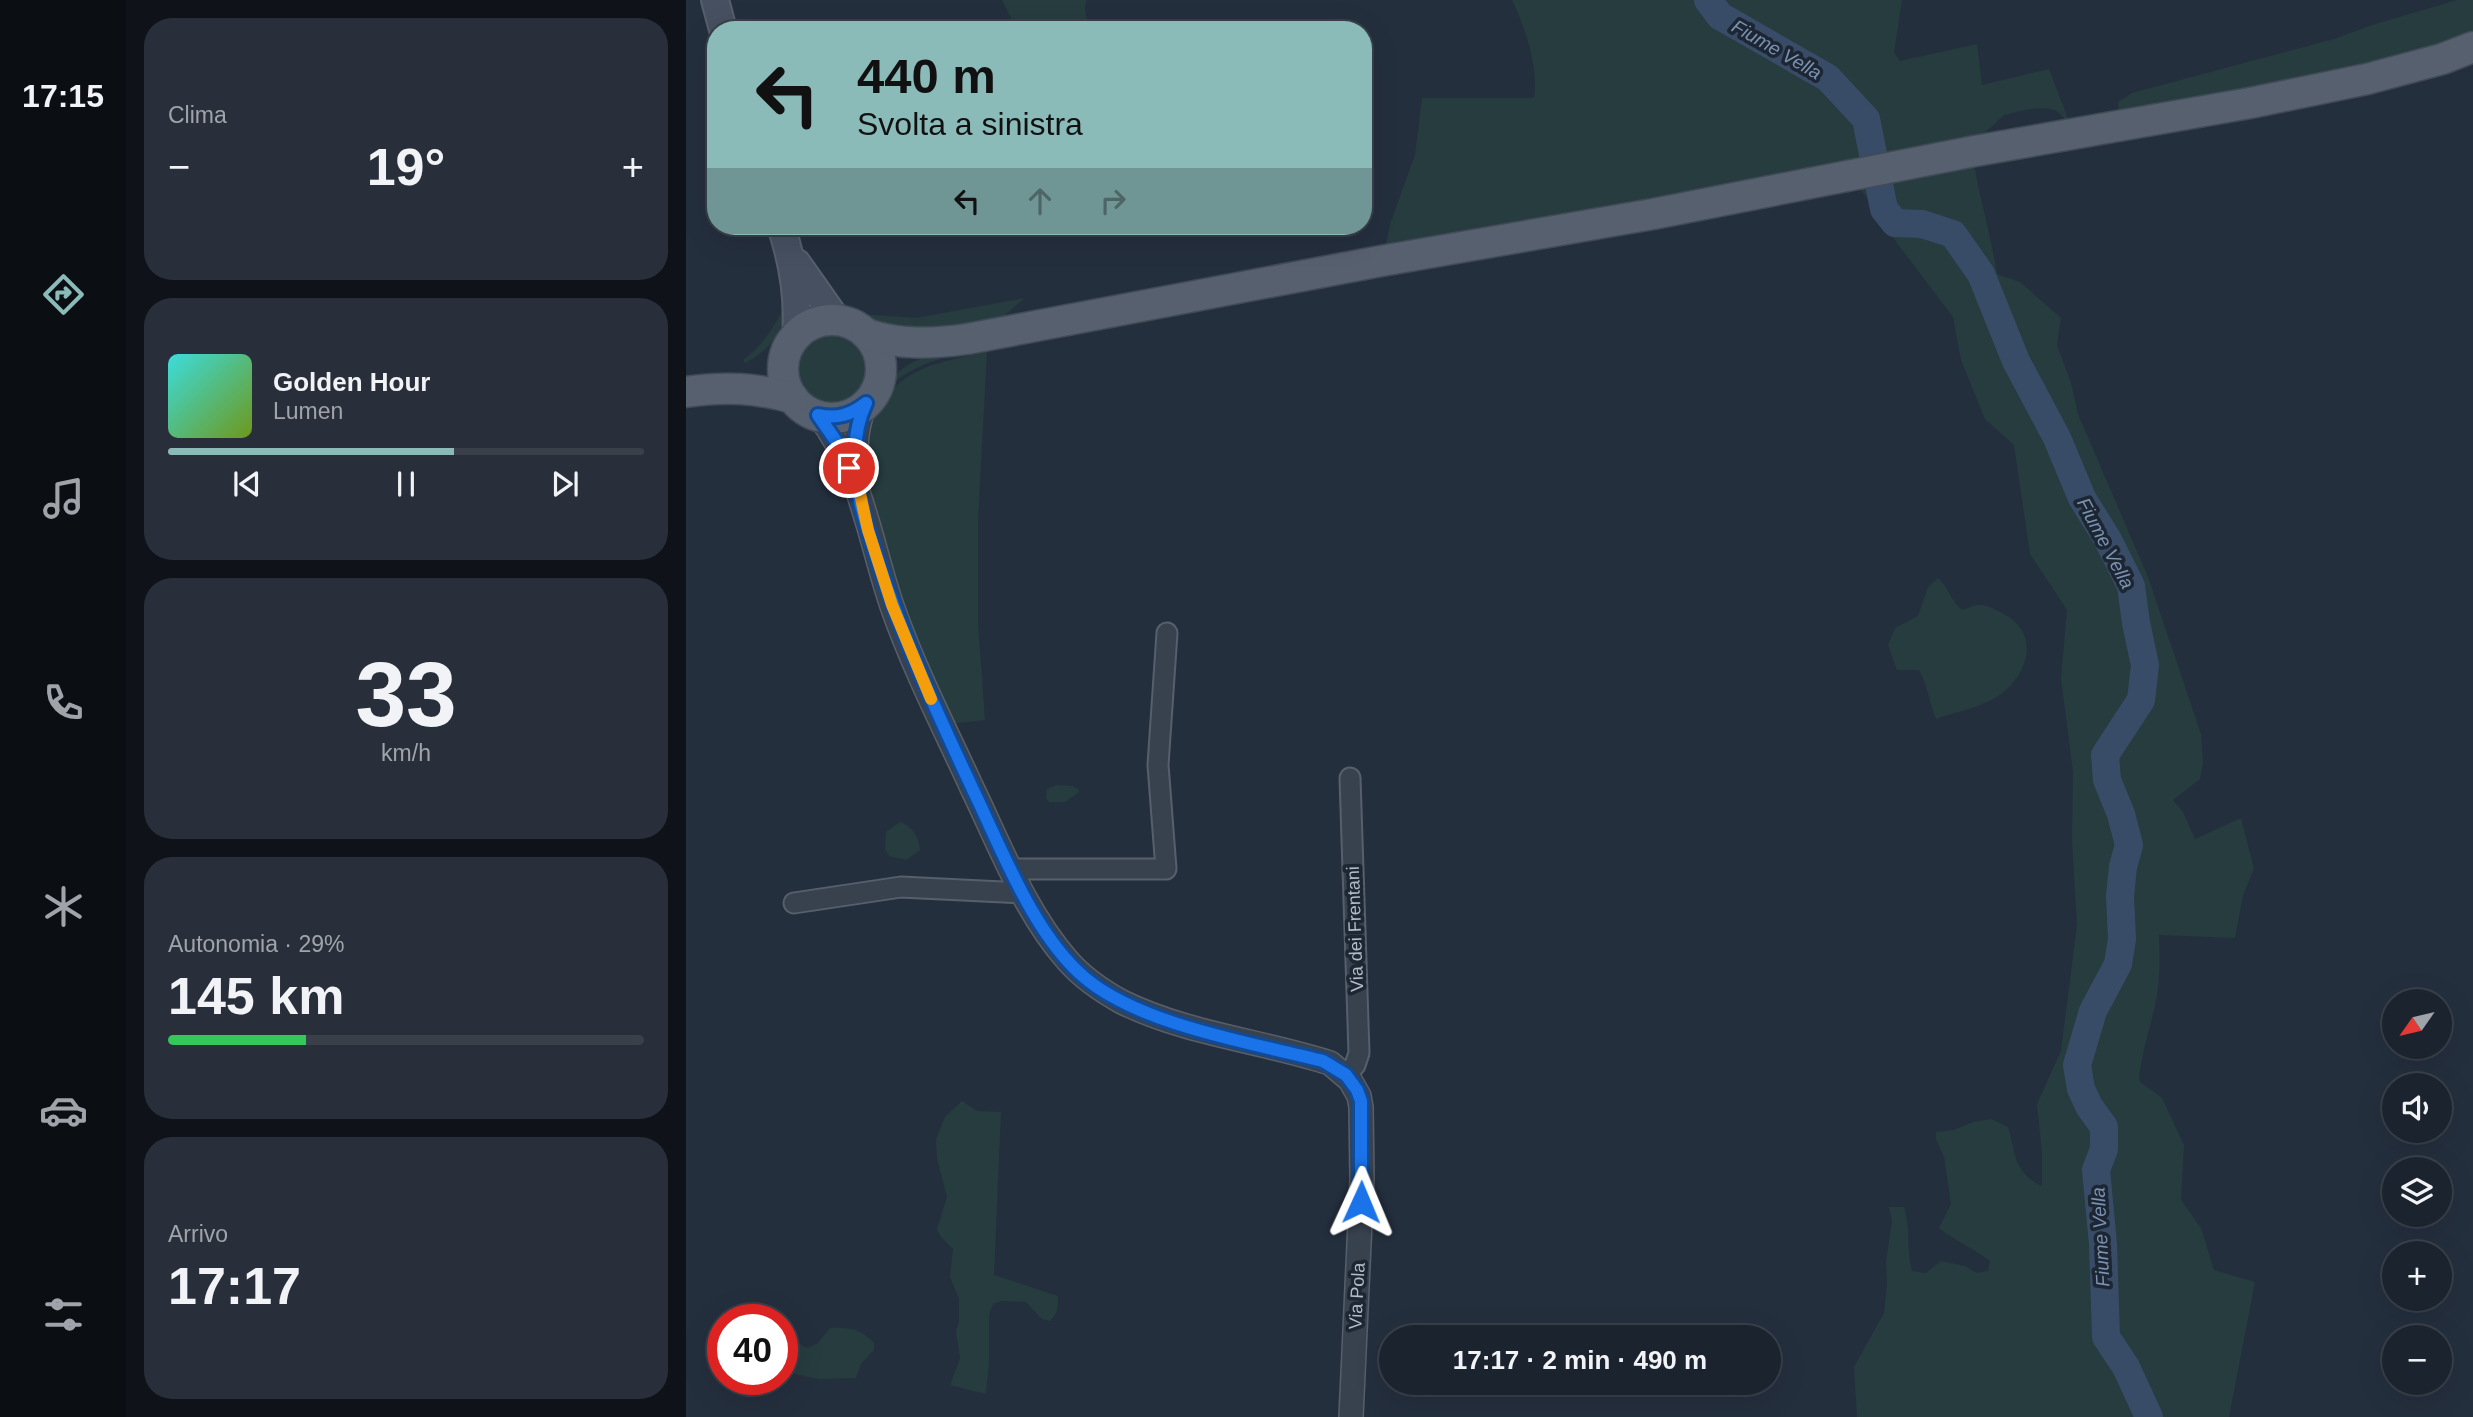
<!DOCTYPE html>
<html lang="it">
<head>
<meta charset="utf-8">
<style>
  :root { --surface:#1b232e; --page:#282f3a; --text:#f1f3f6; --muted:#a0a4aa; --line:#39404a; --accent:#8bbbb9 }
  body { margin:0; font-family:Arial,sans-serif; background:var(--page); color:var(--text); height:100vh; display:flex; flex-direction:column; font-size:26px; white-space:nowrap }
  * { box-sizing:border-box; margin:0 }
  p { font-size:23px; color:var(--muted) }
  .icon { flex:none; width:38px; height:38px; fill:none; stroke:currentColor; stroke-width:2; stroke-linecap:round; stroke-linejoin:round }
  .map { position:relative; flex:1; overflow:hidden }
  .sheet { display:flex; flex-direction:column; gap:18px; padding:18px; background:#0f1319; width:560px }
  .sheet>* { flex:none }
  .hud { position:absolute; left:21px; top:21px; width:665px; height:214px; border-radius:28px; box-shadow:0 7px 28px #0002,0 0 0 2px var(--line); background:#8bbbb9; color:#111; overflow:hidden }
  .needle { width:46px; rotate:236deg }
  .tools { position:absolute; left:1696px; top:989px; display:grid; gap:14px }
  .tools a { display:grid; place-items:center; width:70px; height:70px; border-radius:50%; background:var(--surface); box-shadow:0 7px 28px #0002,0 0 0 2px var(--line); font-size:35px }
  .speed { position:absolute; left:21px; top:1304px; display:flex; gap:14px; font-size:35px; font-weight:700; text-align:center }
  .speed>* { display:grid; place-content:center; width:91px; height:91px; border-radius:50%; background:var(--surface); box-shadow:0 7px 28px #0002,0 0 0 2px var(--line); line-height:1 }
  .speed .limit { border:10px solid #d22; background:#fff; color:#111 }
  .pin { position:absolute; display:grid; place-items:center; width:60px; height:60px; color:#fff; margin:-30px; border:4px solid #fff; border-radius:50%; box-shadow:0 2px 7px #0007 }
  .me { position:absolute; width:77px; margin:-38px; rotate:1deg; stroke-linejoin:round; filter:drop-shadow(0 0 5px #0008) }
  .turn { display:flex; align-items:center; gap:24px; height:147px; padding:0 35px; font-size:32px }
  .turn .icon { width:91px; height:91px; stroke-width:2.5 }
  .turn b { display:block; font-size:49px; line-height:60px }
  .lanes { display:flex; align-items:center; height:66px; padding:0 35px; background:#0003; justify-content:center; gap:35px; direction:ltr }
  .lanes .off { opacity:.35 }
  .big { font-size:52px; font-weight:800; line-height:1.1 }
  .sheet .widget { flex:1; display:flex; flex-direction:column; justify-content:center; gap:10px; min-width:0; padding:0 24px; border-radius:28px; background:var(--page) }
  .sheet .dial { align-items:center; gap:0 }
  .dial b { font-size:91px; line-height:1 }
  .song { display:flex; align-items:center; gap:21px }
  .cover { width:84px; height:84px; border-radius:10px; background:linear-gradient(135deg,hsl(180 70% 55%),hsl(80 70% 35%)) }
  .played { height:7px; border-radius:4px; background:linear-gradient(90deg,var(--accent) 60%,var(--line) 60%) }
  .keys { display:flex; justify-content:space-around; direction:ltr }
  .heat { display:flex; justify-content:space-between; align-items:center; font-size:38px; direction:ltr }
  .charge { height:10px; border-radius:5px; background:linear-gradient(90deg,#34c759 29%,var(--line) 0) }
  .trip { position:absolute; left:693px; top:1325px; width:402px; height:70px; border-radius:35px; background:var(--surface); box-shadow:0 7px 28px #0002,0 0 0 2px var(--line); font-weight:800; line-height:70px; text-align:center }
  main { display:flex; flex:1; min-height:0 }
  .tabs { display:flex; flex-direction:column; width:126px; justify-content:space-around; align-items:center; background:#0b0e12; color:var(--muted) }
  .tabs .icon { width:49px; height:49px }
  .tabs .selected { color:var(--accent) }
  .tabs b { font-size:32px; color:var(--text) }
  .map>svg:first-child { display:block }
  .green { fill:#263c3f }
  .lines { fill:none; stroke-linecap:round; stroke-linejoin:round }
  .river { stroke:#394c67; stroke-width:28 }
  .minor-casing { stroke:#565f6c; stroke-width:23 }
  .tertiary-casing { stroke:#565f6c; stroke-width:26 }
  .secondary-casing { stroke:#565f6c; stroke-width:30 }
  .primary-casing { stroke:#414a57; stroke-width:33 }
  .minor { stroke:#38414e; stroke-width:19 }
  .tertiary { stroke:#38414e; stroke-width:23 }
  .secondary { stroke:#465061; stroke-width:26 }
  .primary { stroke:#56606e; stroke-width:30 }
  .route-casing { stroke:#114b97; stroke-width:18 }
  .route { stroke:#1a73e8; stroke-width:12 }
  .slow { stroke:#f59e0b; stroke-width:12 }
  .labels { text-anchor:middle; stroke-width:7; stroke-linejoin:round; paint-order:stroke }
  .street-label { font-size:18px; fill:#b4bcc9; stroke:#1d2633 }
  .water-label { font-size:19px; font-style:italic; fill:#7c92b1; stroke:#1d2633 }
</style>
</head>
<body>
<main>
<nav class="tabs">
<b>17:15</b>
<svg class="icon selected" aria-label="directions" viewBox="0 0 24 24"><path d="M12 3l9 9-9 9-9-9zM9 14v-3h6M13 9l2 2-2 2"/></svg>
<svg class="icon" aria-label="music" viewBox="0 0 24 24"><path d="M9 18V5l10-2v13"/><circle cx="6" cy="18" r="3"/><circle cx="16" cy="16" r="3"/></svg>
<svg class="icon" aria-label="phone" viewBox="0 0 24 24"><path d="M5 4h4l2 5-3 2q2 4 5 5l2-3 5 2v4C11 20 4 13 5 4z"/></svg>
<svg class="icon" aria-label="climate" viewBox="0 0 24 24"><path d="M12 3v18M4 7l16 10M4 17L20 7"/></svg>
<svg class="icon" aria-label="car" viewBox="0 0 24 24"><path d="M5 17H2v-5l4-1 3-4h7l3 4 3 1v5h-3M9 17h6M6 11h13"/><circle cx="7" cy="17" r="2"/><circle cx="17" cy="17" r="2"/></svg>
<svg class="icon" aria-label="filters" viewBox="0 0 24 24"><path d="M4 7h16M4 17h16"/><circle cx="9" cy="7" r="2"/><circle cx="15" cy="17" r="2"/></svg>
</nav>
<section class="sheet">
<div class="widget"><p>Clima</p>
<div class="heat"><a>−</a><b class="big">19°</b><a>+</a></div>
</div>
<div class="widget">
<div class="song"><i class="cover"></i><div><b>Golden Hour</b><p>Lumen</p></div></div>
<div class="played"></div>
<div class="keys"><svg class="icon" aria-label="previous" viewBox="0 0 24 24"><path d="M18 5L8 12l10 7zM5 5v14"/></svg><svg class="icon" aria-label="pause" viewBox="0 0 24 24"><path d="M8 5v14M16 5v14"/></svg><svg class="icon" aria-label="next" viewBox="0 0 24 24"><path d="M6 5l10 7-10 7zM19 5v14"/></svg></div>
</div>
<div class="widget dial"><b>33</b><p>km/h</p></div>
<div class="widget"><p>Autonomia · 29%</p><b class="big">145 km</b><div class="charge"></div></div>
<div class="widget"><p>Arrivo</p><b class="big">17:17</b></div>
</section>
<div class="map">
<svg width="1787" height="1417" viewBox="0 0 1787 1417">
  <rect width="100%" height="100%" fill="#242f3e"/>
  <g class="green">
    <path d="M316,0H400L399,10L403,30H331Z"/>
    <path d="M826,0H1216L1208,53L1214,61L1291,44L1296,85L1363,69L1384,124L1371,111L1360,108L1343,109L1318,115L1291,140L699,249L704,224L729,155L736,98H848C853,69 839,26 826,0Z"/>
    <path d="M1771,0H1787V36L1710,61L1433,115L1432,102L1446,93L1648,39L1686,25Z"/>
    <path d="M1288,163C1294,200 1305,236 1311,274L1334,282L1375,318L1371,345L1385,383L1392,414L1462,577L1515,734L1517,763L1514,779L1487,800L1497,812L1509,839L1555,818L1568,869L1557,895L1549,938L1473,935C1474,956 1474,975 1471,995C1466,1025 1455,1051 1453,1081L1476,1098L1498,1145L1495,1200L1515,1228L1528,1270L1569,1282L1543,1417H1171L1168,1367L1198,1313L1201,1284L1200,1262L1206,1220L1203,1207H1218C1225,1228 1220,1250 1226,1271L1240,1273L1255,1261L1279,1266L1291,1273L1302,1271L1304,1261C1287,1248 1269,1241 1253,1228L1265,1204L1258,1157L1250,1139V1132L1268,1130L1287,1122L1305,1119L1322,1127C1330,1154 1327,1172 1356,1186V1153L1351,1104L1375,1051L1391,925L1386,841L1387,772L1375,678L1381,610L1344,554L1328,445L1299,419L1275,360L1267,317L1211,243L1172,185Z"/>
    <path d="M339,298L314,319L254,330L203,331L174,314L230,318Z"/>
    <path d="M100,303C98,331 85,350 59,363L57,360C78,344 89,326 100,303Z"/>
    <circle cx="145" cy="370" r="36"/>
    <path d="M301,346C263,356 226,362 198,392C216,352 263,352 301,346Z"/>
    <path d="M301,352L292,520V623L299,720L262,724L235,668L175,470L180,420L186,422C207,369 251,362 301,352Z"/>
    <path d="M1252,578C1263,588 1265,601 1276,610C1281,609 1286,606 1291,605C1298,604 1306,608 1312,611C1347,626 1349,659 1324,686C1306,706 1275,710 1250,719C1243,702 1242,686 1233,670H1211L1202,645L1209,628L1232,616L1242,587Z"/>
    <path d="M371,785L386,786L392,789L393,792L379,802H363L360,798L361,789Z"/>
    <path d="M214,822C227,826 233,838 234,850L220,860L203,856L199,849L200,832Z"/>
    <path d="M276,1101L291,1111L315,1112L308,1275L372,1296C372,1306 372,1314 364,1321L356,1319L340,1302L315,1301L307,1304L303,1315V1361L300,1394L264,1385L274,1358L270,1331L273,1322V1299L264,1277L267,1249L255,1237L251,1229L261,1197L251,1159L250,1139L259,1117Z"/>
    <path d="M96,1327C108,1331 108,1344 122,1348L131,1344L144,1328C162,1327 175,1329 188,1343V1350L175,1364L170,1378L131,1379L96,1371Z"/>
  </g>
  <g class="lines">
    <path class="river" d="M1022,0L1034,16L1142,78L1180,119L1198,209L1209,223L1236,224L1267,234L1295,274L1330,361L1371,438L1396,498L1422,540L1445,586L1450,623L1459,665L1455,700L1419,755L1421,780L1435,814L1443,845L1437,867L1434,896L1436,939L1432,964L1407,1011L1391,1065L1395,1089L1403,1106L1418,1127V1149L1410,1170L1417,1244L1420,1337L1440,1367L1463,1417"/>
    <defs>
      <g id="minor">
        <path d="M325,869H480L472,765L481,633"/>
        <path d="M108,903L215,887L336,893"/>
        <path d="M660,1075L669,1065L673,1053L664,778"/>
      </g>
      <g id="tertiary">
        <path d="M132,415C175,469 184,542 206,606C228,669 259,729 287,790C315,848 339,912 382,961C397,978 416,991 436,1002C501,1034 576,1041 644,1063L664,1080L673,1096L675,1107L676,1179L665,1417"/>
        <path d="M171,476C169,450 169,427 180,403"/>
      </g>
      <g id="secondary">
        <path d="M29,0L37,30"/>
        <path d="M95,226C107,262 113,298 110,335"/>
        <path d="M111,263L151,320"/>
      </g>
      <g id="primary">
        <circle cx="146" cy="369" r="49"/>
        <path d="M180,334C214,345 245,344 281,339L695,261L967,214L1289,151L1564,103L1681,79L1756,59L1787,47"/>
        <path d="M0,392C38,386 70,388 107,398"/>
      </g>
    </defs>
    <use href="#minor" class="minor-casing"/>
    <use href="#tertiary" class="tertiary-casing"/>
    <use href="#secondary" class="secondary-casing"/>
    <use href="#primary" class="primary-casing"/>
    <use href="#minor" class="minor"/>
    <use href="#tertiary" class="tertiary"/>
    <use href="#secondary" class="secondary"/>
    <use href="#primary" class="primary"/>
  </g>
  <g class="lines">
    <defs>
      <path id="route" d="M163,468L152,444L132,415C151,419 165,415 180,403C167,430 167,462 172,492C176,514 184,536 191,558C217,639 252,715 288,792C317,852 348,935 399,978C455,1025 566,1043 637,1061L660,1075L671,1090L675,1101V1202"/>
    </defs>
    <use href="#route" class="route-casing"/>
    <use href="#route" class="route"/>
    <path class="slow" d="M171,480L182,530L206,605L245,699"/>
  </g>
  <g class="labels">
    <g class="street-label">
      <text transform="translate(669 929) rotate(-92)" y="6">Via dei Frentani</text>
      <text transform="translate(671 1296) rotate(-87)" y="6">Via Pola</text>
    </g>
    <g class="water-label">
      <text transform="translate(1091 49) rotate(30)" y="7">Fiume Vella</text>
      <text transform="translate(1420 543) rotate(62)" y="7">Fiume Vella</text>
      <text transform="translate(1414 1237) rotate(-93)" y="7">Fiume Vella</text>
    </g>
  </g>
</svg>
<div class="tools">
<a><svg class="needle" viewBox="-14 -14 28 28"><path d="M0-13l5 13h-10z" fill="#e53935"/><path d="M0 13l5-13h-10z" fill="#a0a4aa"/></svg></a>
<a><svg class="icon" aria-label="sound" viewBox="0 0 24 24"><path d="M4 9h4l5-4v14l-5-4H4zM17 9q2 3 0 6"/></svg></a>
<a><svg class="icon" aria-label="layers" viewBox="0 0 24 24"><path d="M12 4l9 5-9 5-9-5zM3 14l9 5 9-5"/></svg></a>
<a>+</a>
<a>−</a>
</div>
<div class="speed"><div class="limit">40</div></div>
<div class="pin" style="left:163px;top:468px;background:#d93025"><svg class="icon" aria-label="arrive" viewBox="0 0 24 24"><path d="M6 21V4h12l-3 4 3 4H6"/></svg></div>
<svg class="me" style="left:675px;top:1202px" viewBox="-20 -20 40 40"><path d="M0-17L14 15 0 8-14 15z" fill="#1a73e8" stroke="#fff" stroke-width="4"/></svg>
<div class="trip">17:17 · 2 min · 490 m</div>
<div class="hud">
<div class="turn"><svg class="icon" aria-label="left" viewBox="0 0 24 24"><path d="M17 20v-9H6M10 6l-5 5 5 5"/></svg><div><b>440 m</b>Svolta a sinistra</div></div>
<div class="lanes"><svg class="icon" aria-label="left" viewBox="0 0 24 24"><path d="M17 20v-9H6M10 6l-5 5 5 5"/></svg><svg class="icon off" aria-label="ahead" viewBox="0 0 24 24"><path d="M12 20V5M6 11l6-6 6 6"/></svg><svg class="icon off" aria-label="right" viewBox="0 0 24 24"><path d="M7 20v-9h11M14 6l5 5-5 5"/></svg></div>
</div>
</div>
</main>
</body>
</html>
